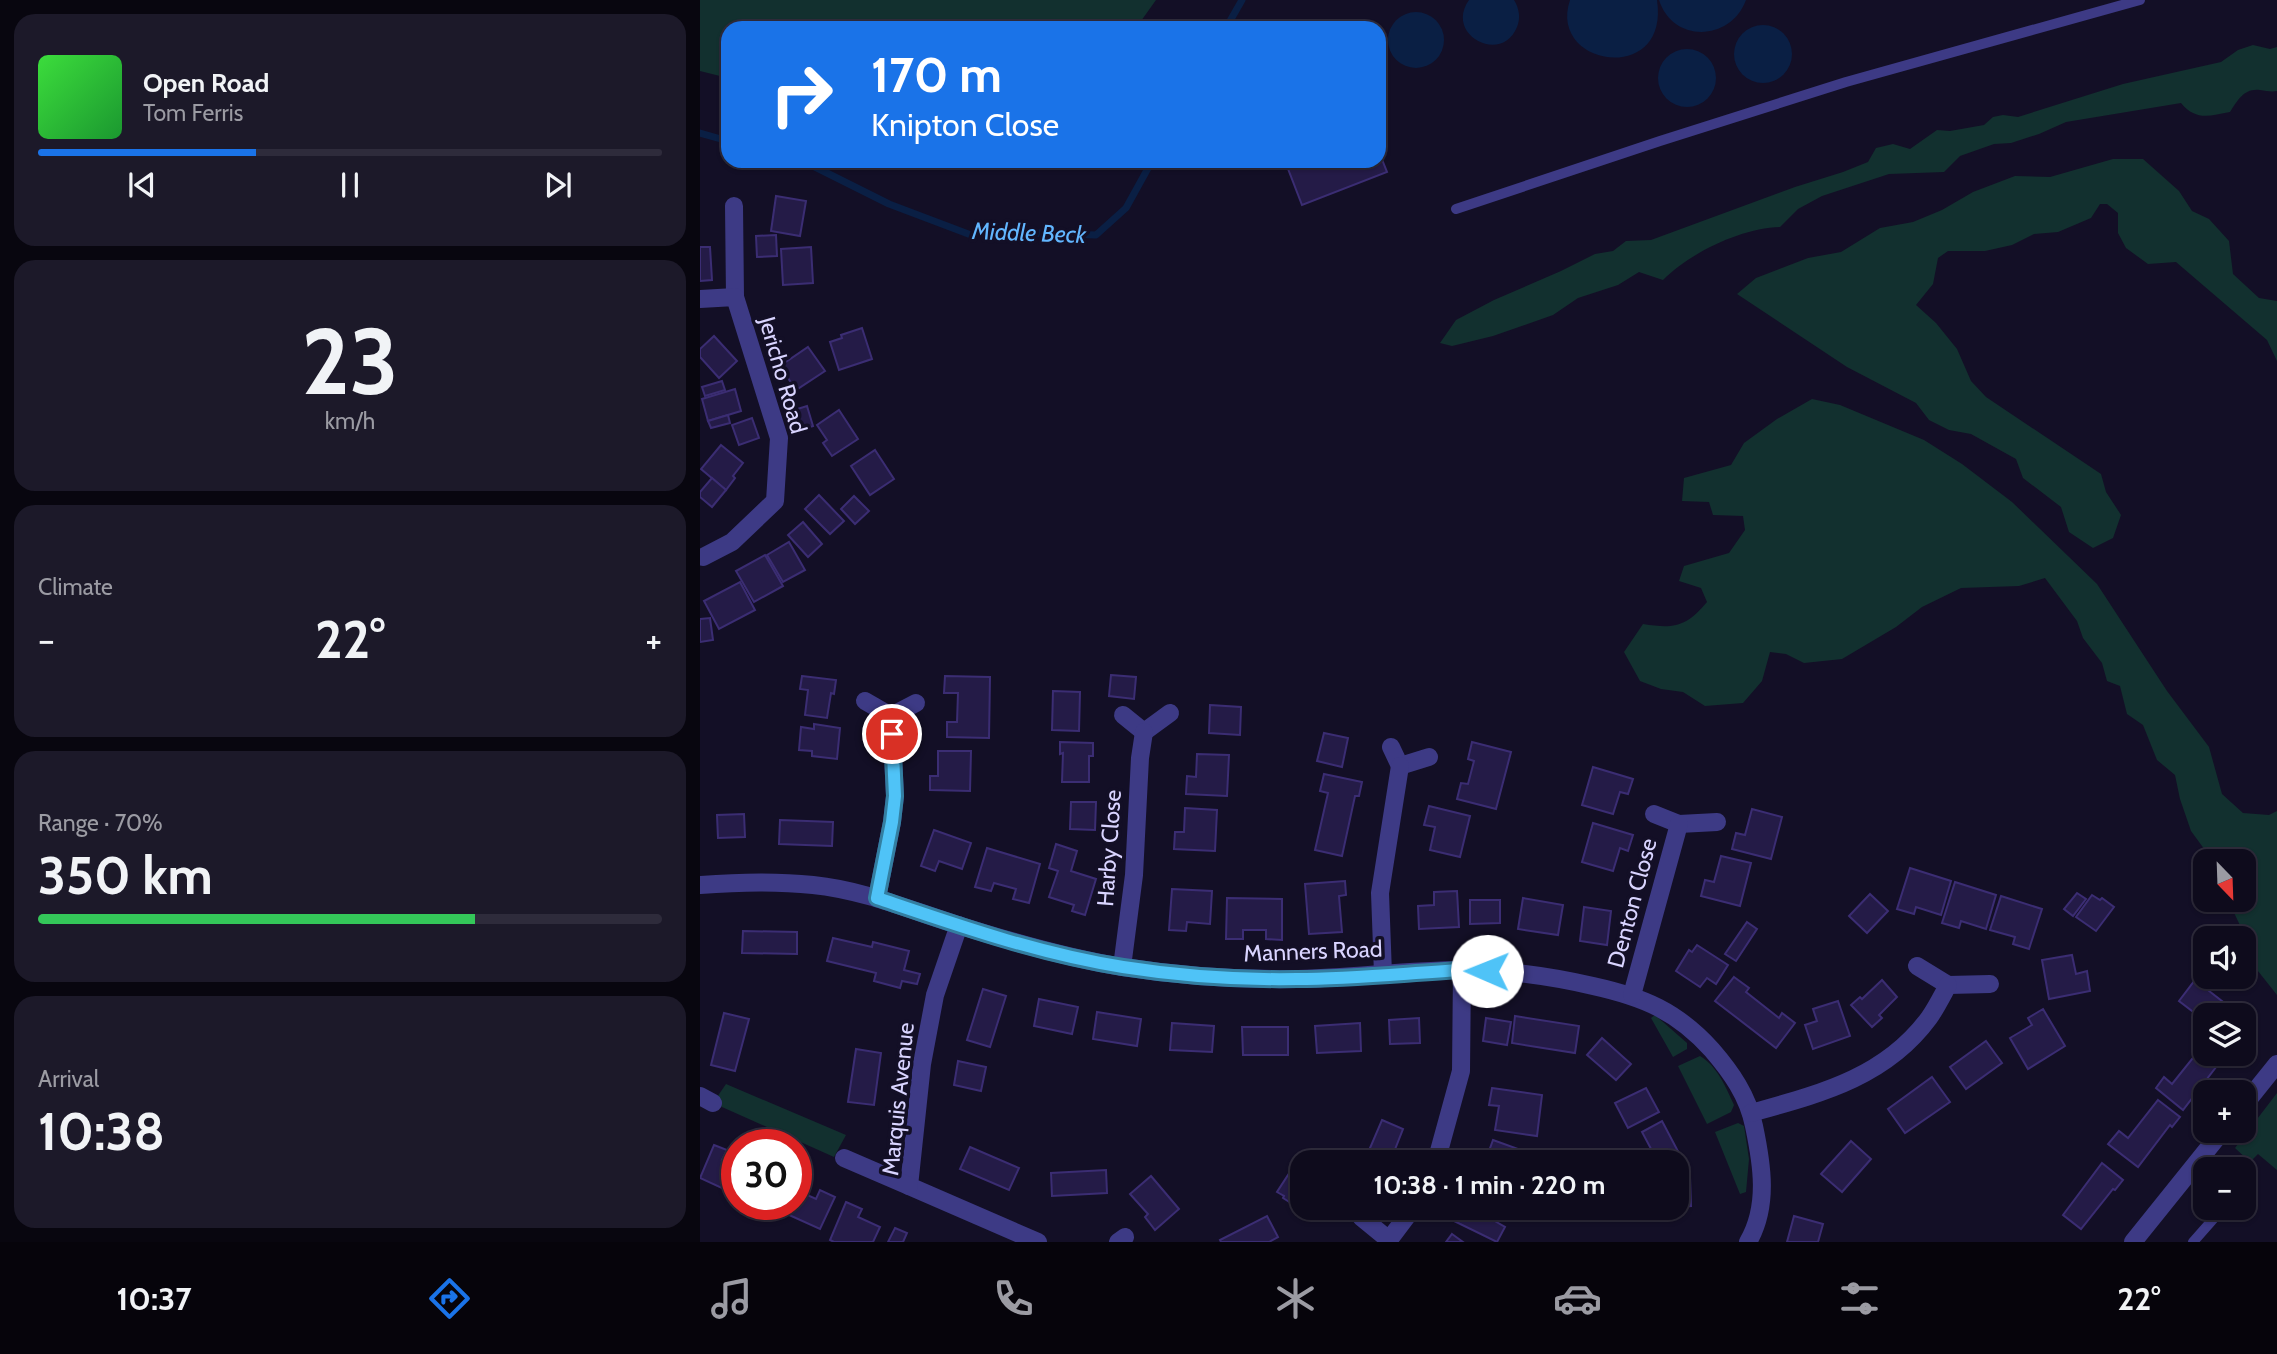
<!DOCTYPE html>
<html lang="en">
<head>
<meta charset="utf-8">
<style>
  :root { --surface:#0e0b1c; --page:#1c1929; --text:#f1f3f6; --muted:#9b9ba3; --line:#2e2b3b; --accent:#1a73e8 }
  body { margin:0; font-family:Cabin,sans-serif; background:var(--page); color:var(--text); height:100vh; display:flex; flex-direction:column; font-size:26px; white-space:nowrap }
  * { box-sizing:border-box; margin:0 }
  p { font-size:23px; color:var(--muted) }
  .icon { flex:none; width:38px; height:38px; fill:none; stroke:currentColor; stroke-width:2; stroke-linecap:round; stroke-linejoin:round }
  .map { position:relative; flex:1; overflow:hidden }
  .side { display:flex; flex-direction:column; gap:14px; padding:14px; background:#08060f; width:700px }
  .side>* { flex:none }
  .hud { position:absolute; left:21px; top:21px; width:665px; height:147px; border-radius:21px; box-shadow:0 2px 5px #0004,0 0 0 2px var(--line); background:#1a73e8; color:#fff; overflow:hidden }
  .needle { width:46px; rotate:157deg }
  .fabs { position:absolute; left:1493px; top:849px; display:grid; gap:14px }
  .fabs a { display:grid; place-items:center; width:63px; height:63px; border-radius:14px; background:var(--surface); box-shadow:0 2px 5px #0004,0 0 0 2px var(--line); font-size:35px }
  .speed { position:absolute; left:21px; top:1129px; display:flex; gap:14px; font-size:35px; font-weight:700; text-align:center }
  .speed>* { display:grid; place-content:center; width:91px; height:91px; border-radius:50%; background:var(--surface); box-shadow:0 2px 5px #0004,0 0 0 2px var(--line); line-height:1 }
  .speed .limit { border:10px solid #d22; background:#fff; color:#111 }
  .pin { position:absolute; display:grid; place-items:center; width:60px; height:60px; color:#fff; margin:-30px; border:4px solid #fff; border-radius:50%; box-shadow:0 2px 7px #0007 }
  .me { position:absolute; width:77px; margin:-38px; rotate:271deg; stroke-linejoin:round; filter:drop-shadow(0 0 5px #0008) }
  .turn { display:flex; align-items:center; gap:24px; height:147px; padding:0 35px; font-size:32px }
  .turn .icon { width:91px; height:91px; stroke-width:2.5 }
  .turn b { display:block; font-size:49px; line-height:60px }
  .big { font-size:52px; font-weight:800; line-height:1.1 }
  .side .tile { flex:1; display:flex; flex-direction:column; justify-content:center; gap:10px; min-width:0; padding:0 24px; border-radius:21px; background:var(--page) }
  .side .dial { align-items:center; gap:0 }
  .dial b { font-size:91px; line-height:1 }
  .song { display:flex; align-items:center; gap:21px }
  .cover { width:84px; height:84px; border-radius:10px; background:linear-gradient(135deg,hsl(120 70% 55%),hsl(130 70% 35%)) }
  .played { height:7px; border-radius:4px; background:linear-gradient(90deg,var(--accent) 35%,var(--line) 35%) }
  .keys { display:flex; justify-content:space-around; direction:ltr }
  .heat { display:flex; justify-content:space-between; align-items:center; font-size:38px; direction:ltr }
  .charge { height:10px; border-radius:5px; background:linear-gradient(90deg,#34c759 70%,var(--line) 0) }
  .trip { position:absolute; left:590px; top:1150px; width:399px; height:70px; border-radius:21px; background:var(--surface); box-shadow:0 2px 5px #0004,0 0 0 2px var(--line); font-weight:800; line-height:70px; text-align:center }
  .tab-bar { display:flex; height:112px; justify-content:space-around; align-items:center; background:#06040b; color:var(--muted) }
  .tab-bar .icon { width:49px; height:49px }
  .tab-bar .selected { color:var(--accent) }
  .tab-bar b { font-size:32px; color:var(--text) }
  main { display:flex; flex:1; min-height:0 }
  .map>svg:first-child { display:block }
  .green { fill:#12302f }
  .water { fill:#0a1f44 }
  .lines { fill:none; stroke-linecap:round; stroke-linejoin:round }
  .stream { stroke:#0a1f44; stroke-width:7 }
  .building { fill:#241b47; stroke:#3b2d73; stroke-width:2 }
  .service { stroke:#3d3a85; stroke-width:10 }
  .minor { stroke:#3d3a85; stroke-width:18 }
  .route-casing { stroke:#337fa1; stroke-width:18 }
  .route { stroke:#4fc3f7; stroke-width:12 }
  .labels { text-anchor:middle; stroke-width:7; stroke-linejoin:round; paint-order:stroke }
  .street-label { font-size:23px; fill:#d9d4ff; stroke:#130f26 }
  .water-label { font-size:24px; font-style:italic; fill:#62b6ff; stroke:#130f26 }
</style>
</head>
<body>
<main>
<section class="side">
<div class="tile">
<div class="song"><i class="cover"></i><div><b>Open Road</b><p>Tom Ferris</p></div></div>
<div class="played"></div>
<div class="keys"><svg class="icon" aria-label="previous" viewBox="0 0 24 24"><path d="M18 5L8 12l10 7zM5 5v14"/></svg><svg class="icon" aria-label="pause" viewBox="0 0 24 24"><path d="M8 5v14M16 5v14"/></svg><svg class="icon" aria-label="next" viewBox="0 0 24 24"><path d="M6 5l10 7-10 7zM19 5v14"/></svg></div>
</div>
<div class="tile dial"><b>23</b><p>km/h</p></div>
<div class="tile"><p>Climate</p>
<div class="heat"><a>−</a><b class="big">22°</b><a>+</a></div>
</div>
<div class="tile"><p>Range · 70%</p><b class="big">350 km</b><div class="charge"></div></div>
<div class="tile"><p>Arrival</p><b class="big">10:38</b></div>
</section>
<div class="map">
<svg width="1577" height="1242" viewBox="0 0 1577 1242">
  <rect width="100%" height="100%" fill="#130f26"/>
  <g class="green">
    <path d="M0,0H456L436,28H28V78L0,71Z"/>
    <path d="M1553,45L1570,49L1577,47V91C1571,92 1567,91 1560,90C1544,88 1538,100 1530,112C1509,116 1496,121 1481,103L1366,122L1339,134L1311,143L1294,144L1260,156L1244,172L1189,174L1122,196L1098,209L1080,227C1041,228 990,253 963,280L939,272L918,285L878,298L853,315L793,336L752,346L740,343L756,320L794,300L861,271L895,254L913,251L926,241L951,240L1095,187L1143,172L1168,162L1176,148L1193,144L1210,149L1237,130L1250,131L1284,125L1293,117L1303,115L1318,117L1423,84L1521,62L1538,50Z"/>
    <path d="M1413,159H1443L1479,191L1492,211L1509,219L1529,241L1533,274L1559,298L1577,301V361L1567,340L1476,262L1448,264L1426,248L1418,233V213L1407,204H1400L1391,218L1358,232L1334,234L1312,245L1285,251H1248L1238,258L1233,284L1216,305L1236,323L1257,349L1271,381L1286,397L1401,474L1406,492L1421,515L1413,538L1393,548L1369,532L1361,507L1323,478L1316,459L1271,434L1249,430L1229,420L1216,403L1147,367L1037,294L1056,278L1108,258L1141,252L1180,228L1213,222L1242,210L1273,192L1315,176L1350,177Z"/>
    <path d="M1112,399L1140,405L1224,440L1262,464L1312,502L1397,584L1467,691L1509,747L1522,794L1543,813L1569,815L1577,811V995L1554,966L1546,938L1528,900H1544V861H1513L1491,831L1480,799L1475,775L1457,760L1443,725L1427,714L1420,686L1407,681L1402,663L1383,638L1377,621L1345,578L1319,586L1261,588L1222,607L1196,627L1142,659L1104,663L1086,654L1070,652L1062,681L1043,703L1005,706L983,692L961,689L940,681L924,652L943,624C974,629 986,627 1007,602L1001,588L979,581L984,566L1029,553L1045,530L1043,516L1013,515L1009,502L982,501L984,478L1031,465L1044,443L1077,419Z"/>
    <path d="M955,1015L987,1043V1049L973,1057L951,1018Z"/>
    <path d="M1000,1056C1017,1066 1026,1087 1034,1105L1031,1112L1007,1124L978,1066Z"/>
    <path d="M26,1084L146,1135L134,1157L13,1103Z"/>
    <path d="M1577,1093V1170L1558,1154L1550,1162L1535,1148Z"/>
    <path d="M1038,1123L1044,1126L1049,1159L1046,1192L1040,1194L1015,1132Z"/>
  </g>
  <g class="water">
    <path d="M769,0H814C819,8 821,18 817,27C802,65 744,35 769,0Z"/>
    <path d="M870,0H957C970,86 847,67 870,0Z"/>
    <path d="M959,0H1046C1031,41 973,44 959,0Z"/>
    <circle cx="716" cy="40" r="28"/>
    <circle cx="1063" cy="54" r="29"/>
    <circle cx="987" cy="78" r="29"/>
  </g>
  <g class="lines">
    <g class="stream">
      <path d="M526,28L542,0"/>
      <path d="M0,133L28,141"/>
      <path d="M97,161L113,166L189,204L271,235L339,233L396,235L426,208L452,161"/>
    </g>
  </g>
  <g class="building">
    <path d="M679,152L687,172L602,205L585,161H679Z"/>
    <path d="M76,196L106,201L100,236L71,231Z"/>
    <path d="M76,235L77,256L57,257L56,236Z"/>
    <path d="M0,247H10L12,280L0,281Z"/>
    <path d="M111,247L113,283L83,285L81,249Z"/>
    <path d="M162,328L172,359L139,370L130,342L142,338L141,335Z"/>
    <path d="M14,336L37,361L19,378L0,357V349Z"/>
    <path d="M108,347L125,371L96,390L80,366Z"/>
    <path d="M22,381L25,390L5,396L2,387Z"/>
    <path d="M35,389L41,411L8,421L2,399Z"/>
    <path d="M107,406L113,426L94,432L88,412Z"/>
    <path d="M139,410L158,439L132,456L123,443L127,440L117,425Z"/>
    <path d="M28,415L30,423L11,428L8,421Z"/>
    <path d="M52,418L59,438L39,445L32,425Z"/>
    <path d="M21,445L43,463L33,476L35,478L26,490L1,469Z"/>
    <path d="M175,450L194,479L170,495L151,466Z"/>
    <path d="M12,478L26,490L12,507L0,497V492Z"/>
    <path d="M119,495L144,521L130,534L105,509Z"/>
    <path d="M154,496L169,511L155,524L141,509Z"/>
    <path d="M103,522L122,544L108,557L88,535Z"/>
    <path d="M89,542L105,570L83,582L67,555Z"/>
    <path d="M65,555L83,586L54,602L36,571Z"/>
    <path d="M40,582L55,610L19,629L4,601Z"/>
    <path d="M10,618L13,640L0,642V619Z"/>
    <path d="M411,675L436,677L434,699L409,696Z"/>
    <path d="M102,676L136,680L134,694L131,693L127,718L105,715L108,690L100,689Z"/>
    <path d="M245,676L290,677L289,738L247,737V722H257L258,693H244Z"/>
    <path d="M353,691L380,692L379,731L352,730Z"/>
    <path d="M510,705L541,707L540,735L509,733Z"/>
    <path d="M114,724L140,728L137,759L112,756V751L99,750L101,727L114,729Z"/>
    <path d="M624,733L648,738L642,767L617,761Z"/>
    <path d="M360,742L393,743V756H389V782H362L363,753L360,754Z"/>
    <path d="M772,742L811,752L796,809L757,799L761,783L768,784L774,761L768,759Z"/>
    <path d="M238,751H271L270,791L230,790V776H238Z"/>
    <path d="M497,754L529,755L527,796L486,794L487,776L496,777Z"/>
    <path d="M893,767L933,779L928,794L920,792L913,814L882,805Z"/>
    <path d="M624,774L662,782L659,796H655L642,856L615,850L628,793L620,791Z"/>
    <path d="M371,802H396L395,830L370,829Z"/>
    <path d="M729,806L770,816L760,857L730,850L735,827L724,825Z"/>
    <path d="M485,808L517,810L515,851L474,849L475,832H484Z"/>
    <path d="M1052,809L1082,817L1071,859L1032,849L1036,833L1045,835Z"/>
    <path d="M44,814L45,837L18,838L17,815Z"/>
    <path d="M80,820L133,822L132,846L79,844Z"/>
    <path d="M893,823L933,835L928,851L920,848L913,871L882,862Z"/>
    <path d="M234,830L271,843L262,869L239,861L235,871L221,866Z"/>
    <path d="M356,844L377,851L371,871L396,879L385,915L372,911L374,905L349,897L358,871L349,868Z"/>
    <path d="M287,848L340,864L329,903L313,899L316,889L294,883L291,891L275,887Z"/>
    <path d="M1021,856L1051,863L1040,906L1001,896L1005,880L1014,882Z"/>
    <path d="M1210,868L1251,881L1241,915L1216,907L1214,914L1197,909Z"/>
    <path d="M645,881L646,895L639,896L642,932L609,934L605,884Z"/>
    <path d="M1255,882L1296,895L1286,929L1261,921L1259,928L1242,923Z"/>
    <path d="M472,889L512,891L510,924L487,922L486,931L469,930Z"/>
    <path d="M757,891L759,927L719,929L718,906L734,905V892Z"/>
    <path d="M1377,893L1386,899L1373,916L1364,909Z"/>
    <path d="M1170,894L1188,911L1167,933L1149,916Z"/>
    <path d="M1392,895L1400,900L1402,898L1414,907L1396,931L1376,917Z"/>
    <path d="M1301,896L1342,909L1329,949L1313,944L1315,937L1290,930Z"/>
    <path d="M527,898L582,899V940L566,939V930H543V939H526Z"/>
    <path d="M823,898L863,905L858,935L818,929Z"/>
    <path d="M770,900H800V923L770,924Z"/>
    <path d="M884,907L911,911L907,945L880,941Z"/>
    <path d="M1047,922L1057,929L1036,961L1025,954Z"/>
    <path d="M43,931L97,932V954L42,953Z"/>
    <path d="M133,938L172,947L173,942L209,951L204,970L220,974L217,984L202,981L200,988L174,981L176,973L127,961Z"/>
    <path d="M997,945L1028,965L1016,984L1007,978L1000,987L976,971L989,950L992,952Z"/>
    <path d="M1372,955L1376,974L1387,971L1390,991L1349,999L1342,960Z"/>
    <path d="M1034,977L1049,988L1046,992L1079,1018L1082,1013L1095,1023L1076,1048L1015,1001Z"/>
    <path d="M1182,980L1197,997L1179,1015L1182,1018L1172,1027L1151,1005L1160,997L1162,999Z"/>
    <path d="M1495,980L1527,1005L1520,1015H1505V1021L1479,1001Z"/>
    <path d="M283,989L306,996L290,1047L267,1040Z"/>
    <path d="M339,999L378,1007L372,1034L334,1026Z"/>
    <path d="M1138,1001L1150,1036L1113,1049L1105,1025L1117,1021L1113,1009Z"/>
    <path d="M1343,1009L1365,1046L1328,1069L1310,1038L1332,1025L1328,1018Z"/>
    <path d="M397,1012L441,1019L437,1046L393,1039Z"/>
    <path d="M24,1013L49,1019L35,1071L11,1065Z"/>
    <path d="M815,1016L879,1026L875,1053L812,1043Z"/>
    <path d="M719,1018L720,1043L690,1044L689,1020Z"/>
    <path d="M786,1018L811,1022L807,1045L783,1041Z"/>
    <path d="M472,1023L514,1026L512,1052L470,1050Z"/>
    <path d="M660,1023L661,1051L617,1053L615,1026Z"/>
    <path d="M542,1027H588V1055H543Z"/>
    <path d="M1503,1029L1505,1030V1054H1532L1523,1065L1520,1062L1483,1110L1456,1088L1464,1077L1472,1084L1501,1048L1493,1042Z"/>
    <path d="M902,1038L931,1064L916,1080L887,1055Z"/>
    <path d="M1286,1041L1302,1063L1266,1089L1250,1067Z"/>
    <path d="M156,1049L181,1053L174,1105L148,1102Z"/>
    <path d="M258,1061L286,1067L281,1091L254,1085Z"/>
    <path d="M1232,1077L1250,1102L1205,1133L1188,1109Z"/>
    <path d="M792,1088L842,1095L837,1136L795,1130L799,1106L789,1105Z"/>
    <path d="M946,1088L959,1112L928,1128L915,1103Z"/>
    <path d="M1458,1100L1480,1117L1472,1127L1470,1125L1438,1167L1408,1144L1419,1131L1428,1138Z"/>
    <path d="M682,1120L703,1129L690,1162H664Z"/>
    <path d="M962,1121L981,1157L971,1162H958L942,1132Z"/>
    <path d="M793,1140L821,1150L817,1162H785Z"/>
    <path d="M1151,1141L1171,1159L1142,1192L1121,1174Z"/>
    <path d="M14,1145L27,1150L22,1160L37,1166V1195L0,1178Z"/>
    <path d="M270,1147L319,1168L309,1190L260,1169Z"/>
    <path d="M599,1159L603,1162L602,1171L594,1166Z"/>
    <path d="M1402,1163L1423,1180L1415,1190L1413,1189L1381,1229L1363,1215Z"/>
    <path d="M406,1170L407,1193L352,1196L351,1173Z"/>
    <path d="M590,1172L599,1178L602,1173V1208H608L605,1212L583,1198L584,1196L577,1192Z"/>
    <path d="M451,1176L479,1209L455,1230L445,1217L448,1214L430,1194Z"/>
    <path d="M990,1177L991,1206L976,1207V1178Z"/>
    <path d="M96,1190L116,1199L120,1190L135,1197L120,1229L67,1205L96,1204Z"/>
    <path d="M146,1202L162,1209L158,1217L180,1227L173,1242H134L130,1240Z"/>
    <path d="M754,1208H800L793,1220L805,1227L797,1242L748,1218Z"/>
    <path d="M567,1216L578,1237L569,1242H521L520,1240Z"/>
    <path d="M1094,1216L1123,1224L1118,1242H1087Z"/>
    <path d="M195,1228L207,1233L203,1242H188Z"/>
    <path d="M752,1234L763,1242H746Z"/>
  </g>
  <g class="lines">
    <g class="service">
      <path d="M756,209L960,141L1146,82L1440,0"/>
      <path d="M1544,1189L1551,1190"/>
      <path d="M1493,1242L1523,1208"/>
    </g>
    <g class="minor">
      <path d="M34,206L35,297"/>
      <path d="M0,299L35,297L79,438L75,501L32,542L3,557"/>
      <path d="M165,701L191,716L216,703"/>
      <path d="M423,715L444,732L470,713"/>
      <path d="M691,747L700,766L729,757"/>
      <path d="M954,814L979,824L1017,822"/>
      <path d="M0,885C38,882 75,881 113,885C163,890 210,910 258,925C312,942 367,958 423,967C481,976 540,980 598,979C653,978 707,970 762,970C806,970 850,976 893,986C943,997 977,1011 1012,1050C1031,1072 1048,1096 1054,1126C1062,1164 1069,1206 1048,1242"/>
      <path d="M177,898L192,822L195,796L191,716"/>
      <path d="M259,925L235,995L222,1064L209,1186L338,1242"/>
      <path d="M1217,966L1248,985L1290,984"/>
      <path d="M422,967L434,875L440,758L444,732"/>
      <path d="M683,974L680,893L700,766"/>
      <path d="M932,995L979,824"/>
      <path d="M0,1096L13,1103"/>
      <path d="M1544,1105L1577,1064"/>
      <path d="M1051,1113C1119,1094 1185,1078 1229,1018C1236,1008 1242,996 1248,985"/>
      <path d="M144,1158L209,1186"/>
      <path d="M736,1162L761,1071L762,970"/>
      <path d="M661,1217L689,1240L713,1208"/>
      <path d="M418,1242L425,1237"/>
      <path d="M1433,1242L1523,1130"/>
    </g>
  </g>
  <g class="lines">
    <defs>
      <path id="route" d="M192,734L195,796L192,822L177,898C257,925 339,954 423,967C480,976 539,980 597,979C652,979 707,973 762,970L787,971"/>
    </defs>
    <use href="#route" class="route-casing"/>
    <use href="#route" class="route"/>
  </g>
  <g class="labels">
    <g class="street-label">
      <text transform="translate(83 375) rotate(74)" y="8">Jericho Road</text>
      <text transform="translate(409 848) rotate(-86)" y="8">Harby Close</text>
      <text transform="translate(932 903) rotate(-75)" y="8">Denton Close</text>
      <text transform="translate(613 951) rotate(-2)" y="8">Manners Road</text>
      <text transform="translate(198 1099) rotate(-84)" y="8">Marquis Avenue</text>
    </g>
    <g class="water-label">
      <text transform="translate(329 233) rotate(2)" y="8">Middle Beck</text>
    </g>
  </g>
</svg>
<div class="fabs">
<a><svg class="needle" viewBox="-14 -14 28 28"><path d="M0-13l5 13h-10z" fill="#e53935"/><path d="M0 13l5-13h-10z" fill="#9b9ba3"/></svg></a>
<a><svg class="icon" aria-label="sound" viewBox="0 0 24 24"><path d="M4 9h4l5-4v14l-5-4H4zM17 9q2 3 0 6"/></svg></a>
<a><svg class="icon" aria-label="layers" viewBox="0 0 24 24"><path d="M12 4l9 5-9 5-9-5zM3 14l9 5 9-5"/></svg></a>
<a>+</a>
<a>−</a>
</div>
<div class="speed"><div class="limit">30</div></div>
<div class="pin" style="left:192px;top:734px;background:#d93025"><svg class="icon" aria-label="arrive" viewBox="0 0 24 24"><path d="M6 21V4h12l-3 4 3 4H6"/></svg></div>
<svg class="me" style="left:787px;top:971px" viewBox="-20 -20 40 40"><circle r="19" fill="#fff"/><path d="M0-13L10 11 0 6-10 11z" fill="#4fc3f7"/></svg>
<div class="trip">10:38 · 1 min · 220 m</div>
<div class="hud">
<div class="turn"><svg class="icon" aria-label="right" viewBox="0 0 24 24"><path d="M7 20v-9h11M14 6l5 5-5 5"/></svg><div><b>170 m</b>Knipton Close</div></div>
</div>
</div>
</main>
<nav class="tab-bar">
<b>10:37</b>
<svg class="icon selected" aria-label="directions" viewBox="0 0 24 24"><path d="M12 3l9 9-9 9-9-9zM9 14v-3h6M13 9l2 2-2 2"/></svg>
<svg class="icon" aria-label="music" viewBox="0 0 24 24"><path d="M9 18V5l10-2v13"/><circle cx="6" cy="18" r="3"/><circle cx="16" cy="16" r="3"/></svg>
<svg class="icon" aria-label="phone" viewBox="0 0 24 24"><path d="M5 4h4l2 5-3 2q2 4 5 5l2-3 5 2v4C11 20 4 13 5 4z"/></svg>
<svg class="icon" aria-label="climate" viewBox="0 0 24 24"><path d="M12 3v18M4 7l16 10M4 17L20 7"/></svg>
<svg class="icon" aria-label="car" viewBox="0 0 24 24"><path d="M5 17H2v-5l4-1 3-4h7l3 4 3 1v5h-3M9 17h6M6 11h13"/><circle cx="7" cy="17" r="2"/><circle cx="17" cy="17" r="2"/></svg>
<svg class="icon" aria-label="filters" viewBox="0 0 24 24"><path d="M4 7h16M4 17h16"/><circle cx="9" cy="7" r="2"/><circle cx="15" cy="17" r="2"/></svg>
<b>22°</b>
</nav>
</body>
</html>
